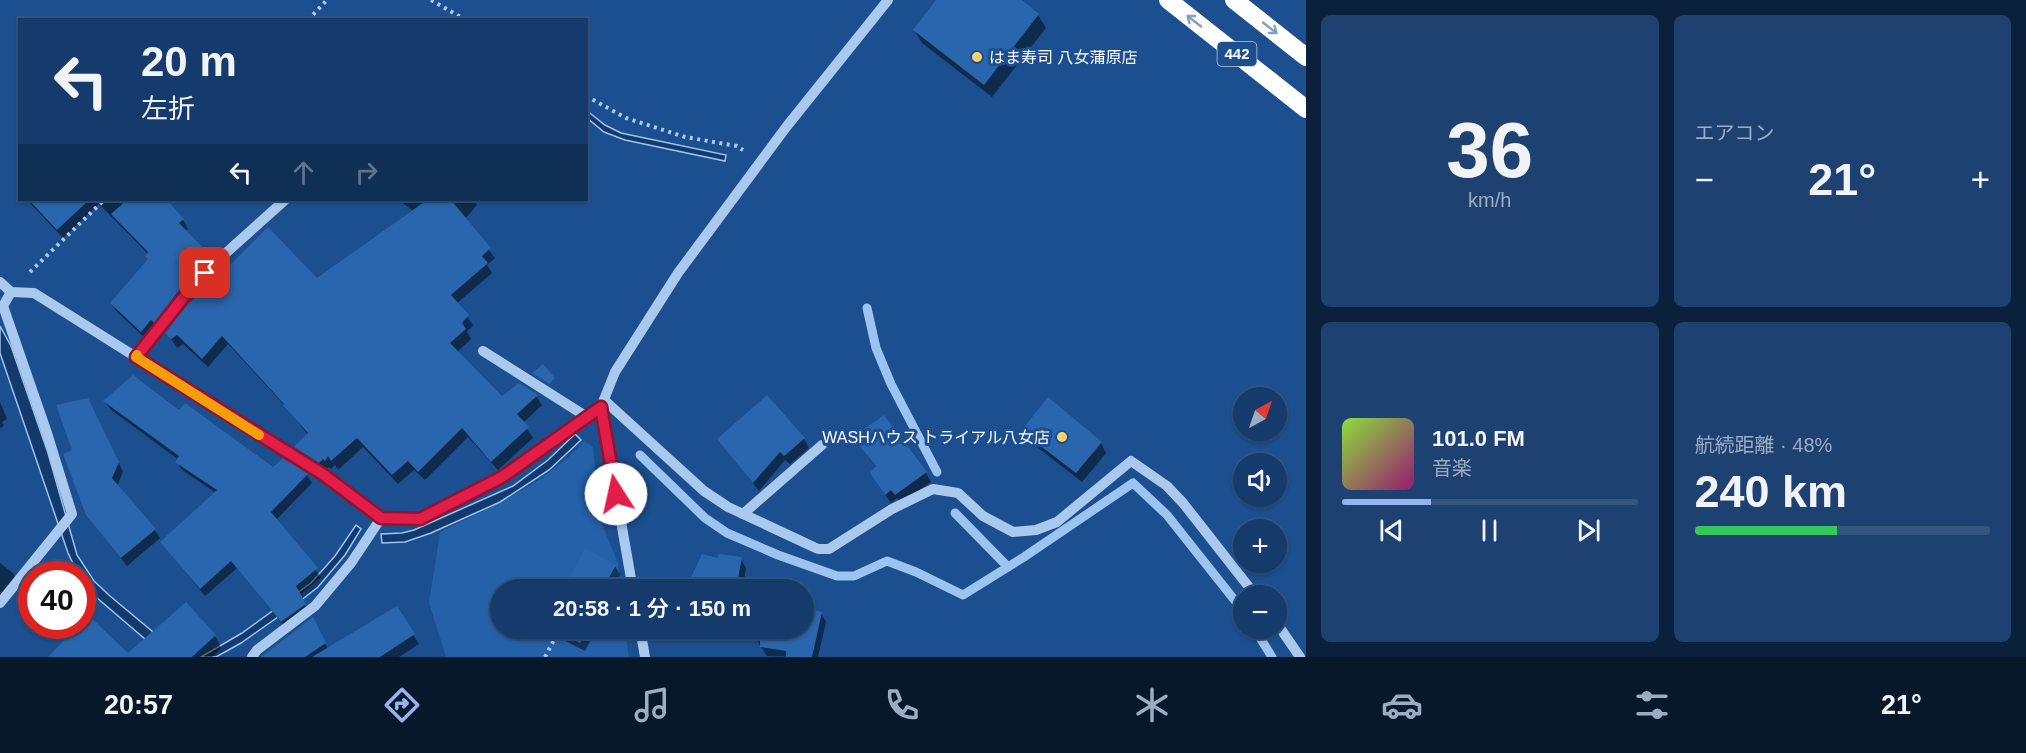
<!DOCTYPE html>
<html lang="ja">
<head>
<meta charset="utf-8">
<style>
  :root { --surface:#143b6b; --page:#1d4271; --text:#f1f3f6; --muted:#9dadc1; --line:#33557e; --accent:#95b2f1 }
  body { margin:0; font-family:Arial,"Noto Sans JP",sans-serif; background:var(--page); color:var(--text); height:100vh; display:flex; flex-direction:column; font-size:22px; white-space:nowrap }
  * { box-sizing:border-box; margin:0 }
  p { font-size:20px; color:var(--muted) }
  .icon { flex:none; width:33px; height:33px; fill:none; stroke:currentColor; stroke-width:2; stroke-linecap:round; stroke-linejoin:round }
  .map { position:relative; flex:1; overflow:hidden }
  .sheet { display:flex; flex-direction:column; gap:15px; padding:15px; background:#0b203b; width:720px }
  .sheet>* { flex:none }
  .guide { position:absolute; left:18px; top:18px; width:570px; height:183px; border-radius:0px; box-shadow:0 2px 4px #0004,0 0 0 2px var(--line); background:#143b6b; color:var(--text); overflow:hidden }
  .needle { width:39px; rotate:40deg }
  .controls { position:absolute; left:1233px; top:387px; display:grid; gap:12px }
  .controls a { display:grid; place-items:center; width:54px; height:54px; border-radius:50%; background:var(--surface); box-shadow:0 2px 4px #0004,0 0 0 2px var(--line); font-size:30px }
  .speed { position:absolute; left:18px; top:561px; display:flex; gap:12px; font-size:30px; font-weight:700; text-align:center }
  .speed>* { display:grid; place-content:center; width:78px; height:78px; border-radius:50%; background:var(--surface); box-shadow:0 2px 4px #0004,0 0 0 2px var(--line); line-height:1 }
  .speed .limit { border:9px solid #d22; background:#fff; color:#111 }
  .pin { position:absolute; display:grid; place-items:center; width:51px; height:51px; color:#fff; margin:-26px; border-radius:12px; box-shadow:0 3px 9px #0006 }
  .me { position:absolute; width:66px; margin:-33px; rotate:350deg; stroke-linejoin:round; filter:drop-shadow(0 0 4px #0008) }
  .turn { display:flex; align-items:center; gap:21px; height:126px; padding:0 24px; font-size:27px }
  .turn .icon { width:78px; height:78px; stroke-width:2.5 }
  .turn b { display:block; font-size:42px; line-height:51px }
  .lanes { display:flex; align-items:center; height:57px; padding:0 24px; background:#0003; justify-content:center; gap:30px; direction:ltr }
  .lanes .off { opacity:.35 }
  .big { font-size:45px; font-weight:600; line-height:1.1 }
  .sheet .tile { flex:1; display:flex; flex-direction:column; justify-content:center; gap:9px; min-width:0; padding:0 21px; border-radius:9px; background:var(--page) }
  .sheet .dial { align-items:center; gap:0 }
  .dial b { font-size:78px; line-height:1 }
  .song { display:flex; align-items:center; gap:18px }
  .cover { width:72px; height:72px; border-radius:9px; background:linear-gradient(135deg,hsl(90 70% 55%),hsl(320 70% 35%)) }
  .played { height:6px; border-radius:3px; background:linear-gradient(90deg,var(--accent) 30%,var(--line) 30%) }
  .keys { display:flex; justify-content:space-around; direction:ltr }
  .heat { display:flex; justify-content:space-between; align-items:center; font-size:33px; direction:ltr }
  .charge { height:9px; border-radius:4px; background:linear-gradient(90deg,#34c759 48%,var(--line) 0) }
  .sheet .tiles { flex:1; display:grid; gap:15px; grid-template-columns:repeat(2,1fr) }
  .trip { position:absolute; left:490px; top:579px; width:324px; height:60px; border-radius:30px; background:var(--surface); box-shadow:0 2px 4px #0004,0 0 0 2px var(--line); font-weight:600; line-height:60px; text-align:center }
  .tab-bar { display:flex; height:96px; justify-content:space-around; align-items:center; background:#08182b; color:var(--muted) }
  .tab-bar .icon { width:42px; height:42px }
  .tab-bar .current { color:var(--accent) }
  .tab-bar b { font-size:27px; color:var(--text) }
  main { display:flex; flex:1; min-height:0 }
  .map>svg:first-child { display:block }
  .green { fill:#2461a8 }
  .water { fill:#123a6d; stroke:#9cc4f0; stroke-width:1.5 }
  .shadow { fill:#0007 }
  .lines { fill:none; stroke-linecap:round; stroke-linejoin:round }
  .stream { stroke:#9cc4f0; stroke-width:9 }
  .building { fill:#2a66ad }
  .path { stroke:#a9c9ee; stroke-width:4; stroke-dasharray:3 4.5; stroke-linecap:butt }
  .minor { stroke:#a9c9ee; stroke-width:10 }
  .highway { stroke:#fff; stroke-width:18 }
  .oneway { stroke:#829ec1 }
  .route-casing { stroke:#92132f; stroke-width:15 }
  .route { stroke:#e11d48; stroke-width:10 }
  .slow { stroke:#f59e0b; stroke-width:10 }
  .poi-dot { fill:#ffd166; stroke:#1b4f8f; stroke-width:2 }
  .labels { text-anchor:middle; stroke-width:6; stroke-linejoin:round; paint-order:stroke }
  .shield { fill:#1b4f8f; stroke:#bbcadd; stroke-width:1.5 }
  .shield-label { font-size:15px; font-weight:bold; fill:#fff }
  .poi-label { font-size:16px; fill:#fff; stroke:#1b4f8f; text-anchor:start }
</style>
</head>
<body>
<main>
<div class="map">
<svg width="1306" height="657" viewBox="0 0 1306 657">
  <rect width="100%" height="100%" fill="#1b4f8f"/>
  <path class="green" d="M584,441L593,447L600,519L618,563L620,589L501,590V628L625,629L629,657H446L429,603L440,532C491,507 546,484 584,441Z"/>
  <g class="water">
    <path d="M586,110L605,125L621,133L726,155L725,161L625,140L604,132L587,118Z"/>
    <path d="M0,326L11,346L48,453L77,555L94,581L110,596L183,657H166L89,591L83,582L82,574H78L68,553L0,353Z"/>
    <path d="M575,434L581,440L549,470L500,502L431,533L405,542L382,543L381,534L402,533L414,530L513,486L548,460Z"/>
    <path d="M356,525L361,529L345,555L318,587L295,605L241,643L216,657H201L242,633L311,583L335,556Z"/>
  </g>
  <g class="shadow">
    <path d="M938,0H1019L1038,15L1046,28L992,97L922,43L914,30Z"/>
    <path d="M27,200H157L183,220L188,229L185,232L210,257L215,266L147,340L117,312L111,303L149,260L148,254L99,204L63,238Z"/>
    <path d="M399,200H474L477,205L465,219L495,258L487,265L492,273L457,303L473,325L467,332L471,339L457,352L502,398L536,396L542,405L523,423L533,438L498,470L468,437L425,480L414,470L398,484L363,447L338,470L335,465L331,469L329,467L325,472L301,457L295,447L308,435L287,408L228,344L208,367L183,344L177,348L167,333L225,272L317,280L413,211Z"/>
    <path d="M1048,400L1101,443L1106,453L1082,482L1028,440L1023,431Z"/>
    <path d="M105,401L179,412L274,469L307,475L312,483L276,520L321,577L300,595L309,613L287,630L237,568L205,596L162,543L216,493L182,470L177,462L179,460L110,409Z"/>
    <path d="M0,402L7,419L2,422L4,426L0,428Z"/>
    <path d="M93,409L123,472L117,486L154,529L160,538L127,566L87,514L73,450Z"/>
    <path d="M854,438L926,473L931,482L901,503L897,498L891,503L877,483V468Z"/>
    <path d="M804,439L809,448L790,464L785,460L759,491L719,440Z"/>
    <path d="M741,559L746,568L744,579L789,586L791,590H686L718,560Z"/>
    <path d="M0,563L13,573L17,581L0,599Z"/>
    <path d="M615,566L620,575L612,590H565Z"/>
    <path d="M804,606L806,610L821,613L826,622L818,657L767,656L756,639L804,628Z"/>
    <path d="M396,608L419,644L399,657H275L312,619L328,649Z"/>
    <path d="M80,626L128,655L215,636L221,648L212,657H50Z"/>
    <path d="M546,628H597L585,651L548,632Z"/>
  </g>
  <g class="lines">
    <g class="stream">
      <path d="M867,308L876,348L891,384L937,472"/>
      <path d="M640,455L705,518L727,533L778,555L837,576H854L887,561L916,572L963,595L1024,557L1133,483L1167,515L1244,612"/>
      <path d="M955,513L1008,567"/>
      <path d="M1254,628L1272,657"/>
    </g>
  </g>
  <g class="building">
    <path d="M936,0H1022L1039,14L984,85L913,30Z"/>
    <path d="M29,200H89L57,230Z"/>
    <path d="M127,200H167L184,219L179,223L211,256L177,293L154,323L151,320L141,332L110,303L148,259L145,256L148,252L111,214Z"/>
    <path d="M427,200H451L491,248L482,256L488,263L451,295L469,315L462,323L466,329L450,343L502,396L519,383L538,395L517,414L529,427L491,462L462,428L418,472L408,461L392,475L357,438L331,461L328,456L325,461L323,459L319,463L294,447L308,433L283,405L284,404L222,336L202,359L177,335L171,339L165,333L189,303L222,267L225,270L268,227L317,278Z"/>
    <path d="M543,364L555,378L549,384L532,373Z"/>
    <path d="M133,375L179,410L185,403L273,467L283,458L308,474L271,512L318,568L296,586L306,604L281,622L231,561L200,589L160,542L217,490L175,462L179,456L103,401Z"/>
    <path d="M767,395L805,438L784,456L780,452L753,483L717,439Z"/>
    <path d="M1048,397L1102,442L1076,473L1021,431Z"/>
    <path d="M88,398L119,462L112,478L156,529L121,558L86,515L63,454L72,450L56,405Z"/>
    <path d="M884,415L927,472L895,495L891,490L885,495L870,473L876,466L852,437Z"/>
    <path d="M585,548L616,565L602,590H563Z"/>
    <path d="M702,554L717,558L719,554L742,557L736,590H685Z"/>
    <path d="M766,581L790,585L789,590H764Z"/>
    <path d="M186,602L216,635L192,657H48L78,626H82V621L88,615L128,653Z"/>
    <path d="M397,606L415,634L380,657H312Z"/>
    <path d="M804,608L822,612L812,657H786V651L760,647V641L754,640L757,628H804Z"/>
    <path d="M313,617L326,643L305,657H261Z"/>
    <path d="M551,628H588L580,643Z"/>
  </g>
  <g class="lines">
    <g class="path">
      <path d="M431,0L466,20"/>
      <path d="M308,20L327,0"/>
      <path d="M586,96L626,118L685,137L737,146L743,150"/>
      <path d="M30,272L104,200"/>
      <path d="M545,657L555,638"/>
    </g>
    <g class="minor">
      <path d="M0,282L11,292L34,293L324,475L381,518L420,519L502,477L601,407"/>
      <path d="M483,351L587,417"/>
      <path d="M136,357L183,298L217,261L285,200"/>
      <path d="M604,400L704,491L728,507L818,549H829L892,509L933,489L958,493L983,516L1013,532L1036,530L1057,522L1131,461L1167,486L1183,503L1256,596"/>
      <path d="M743,514L822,445"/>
      <path d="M633,590L601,407L615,372L678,273L787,126L888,0"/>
      <path d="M0,603L72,514L47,433L3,306L11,292"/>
      <path d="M1276,622L1300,657"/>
      <path d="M640,628L645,657"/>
      <path d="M252,657L257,650L315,606L351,563L381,518"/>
    </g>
    <g class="highway">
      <path d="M1168,0L1306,109"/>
      <path d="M1234,0L1306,57"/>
    </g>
  </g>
  <defs><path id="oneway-shaft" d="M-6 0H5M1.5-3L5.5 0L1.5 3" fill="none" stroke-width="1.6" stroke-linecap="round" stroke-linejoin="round" transform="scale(1.5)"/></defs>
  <g class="oneway">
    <use href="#oneway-shaft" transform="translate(1194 21) rotate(-142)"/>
    <use href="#oneway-shaft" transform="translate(1270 28) rotate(38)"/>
  </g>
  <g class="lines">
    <defs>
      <path id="route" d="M205,273L183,298L136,357L324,475L381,518L420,519L502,477L601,407L616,494"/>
    </defs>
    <use href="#route" class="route-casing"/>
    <use href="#route" class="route"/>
    <path class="slow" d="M137,355L136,357L259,435"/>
  </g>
  <g class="poi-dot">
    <circle cx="977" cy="57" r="6"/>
    <circle cx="1062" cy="437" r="6"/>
  </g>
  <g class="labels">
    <rect class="shield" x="1217.5" y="42" width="39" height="24" rx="4.5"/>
    <g class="shield-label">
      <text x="1237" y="59">442</text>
    </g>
    <g class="poi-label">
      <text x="989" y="63">はま寿司 八女蒲原店</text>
      <text x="1050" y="443" text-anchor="end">WASHハウス トライアル八女店</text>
    </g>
  </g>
</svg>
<div class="controls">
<a><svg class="needle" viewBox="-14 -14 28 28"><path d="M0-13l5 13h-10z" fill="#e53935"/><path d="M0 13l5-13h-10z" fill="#9dadc1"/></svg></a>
<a><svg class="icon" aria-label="sound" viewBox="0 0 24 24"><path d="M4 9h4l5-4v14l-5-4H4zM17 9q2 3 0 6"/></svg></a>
<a>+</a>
<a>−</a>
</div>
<div class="speed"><div class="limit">40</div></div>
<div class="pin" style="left:205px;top:273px;background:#d93025"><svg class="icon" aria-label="arrive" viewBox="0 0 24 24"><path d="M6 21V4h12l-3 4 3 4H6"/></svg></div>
<svg class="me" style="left:616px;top:494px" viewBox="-20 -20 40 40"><circle r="19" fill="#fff"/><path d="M0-13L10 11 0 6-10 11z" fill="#e11d48"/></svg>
<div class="trip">20:58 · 1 分 · 150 m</div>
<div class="guide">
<div class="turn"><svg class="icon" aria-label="left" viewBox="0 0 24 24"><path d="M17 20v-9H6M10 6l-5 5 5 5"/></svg><div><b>20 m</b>左折</div></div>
<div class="lanes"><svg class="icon" aria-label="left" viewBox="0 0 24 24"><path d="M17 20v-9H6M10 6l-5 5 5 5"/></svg><svg class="icon off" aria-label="ahead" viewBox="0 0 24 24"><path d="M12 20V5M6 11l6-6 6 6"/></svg><svg class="icon off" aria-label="right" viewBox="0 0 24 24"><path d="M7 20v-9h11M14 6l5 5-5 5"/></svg></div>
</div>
</div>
<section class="sheet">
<div class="tiles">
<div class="tile dial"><b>36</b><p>km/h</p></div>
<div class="tile"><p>エアコン</p>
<div class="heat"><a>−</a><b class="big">21°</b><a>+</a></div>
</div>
<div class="tile">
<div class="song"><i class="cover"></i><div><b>101.0 FM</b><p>音楽</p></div></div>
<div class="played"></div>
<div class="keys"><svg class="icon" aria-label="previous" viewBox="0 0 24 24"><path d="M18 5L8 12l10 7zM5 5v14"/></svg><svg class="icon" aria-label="pause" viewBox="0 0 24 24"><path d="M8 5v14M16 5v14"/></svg><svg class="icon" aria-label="next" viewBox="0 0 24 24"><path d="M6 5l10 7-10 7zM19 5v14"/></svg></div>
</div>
<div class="tile"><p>航続距離 · 48%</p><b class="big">240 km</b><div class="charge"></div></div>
</div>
</section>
</main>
<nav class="tab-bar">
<b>20:57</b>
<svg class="icon current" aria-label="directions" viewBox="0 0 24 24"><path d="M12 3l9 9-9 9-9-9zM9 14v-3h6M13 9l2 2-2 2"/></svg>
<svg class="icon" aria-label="music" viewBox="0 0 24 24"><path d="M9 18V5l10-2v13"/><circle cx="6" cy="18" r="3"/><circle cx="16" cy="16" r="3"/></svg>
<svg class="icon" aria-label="phone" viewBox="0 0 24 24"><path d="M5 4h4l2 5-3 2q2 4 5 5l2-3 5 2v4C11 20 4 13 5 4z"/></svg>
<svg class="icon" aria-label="climate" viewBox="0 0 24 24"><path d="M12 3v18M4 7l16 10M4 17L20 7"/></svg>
<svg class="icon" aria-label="car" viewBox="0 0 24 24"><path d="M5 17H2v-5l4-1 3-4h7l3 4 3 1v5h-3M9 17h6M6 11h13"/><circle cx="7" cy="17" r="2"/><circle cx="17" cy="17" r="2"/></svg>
<svg class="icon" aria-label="filters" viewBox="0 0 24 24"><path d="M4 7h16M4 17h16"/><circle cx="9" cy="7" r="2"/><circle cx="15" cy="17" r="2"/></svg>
<b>21°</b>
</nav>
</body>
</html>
